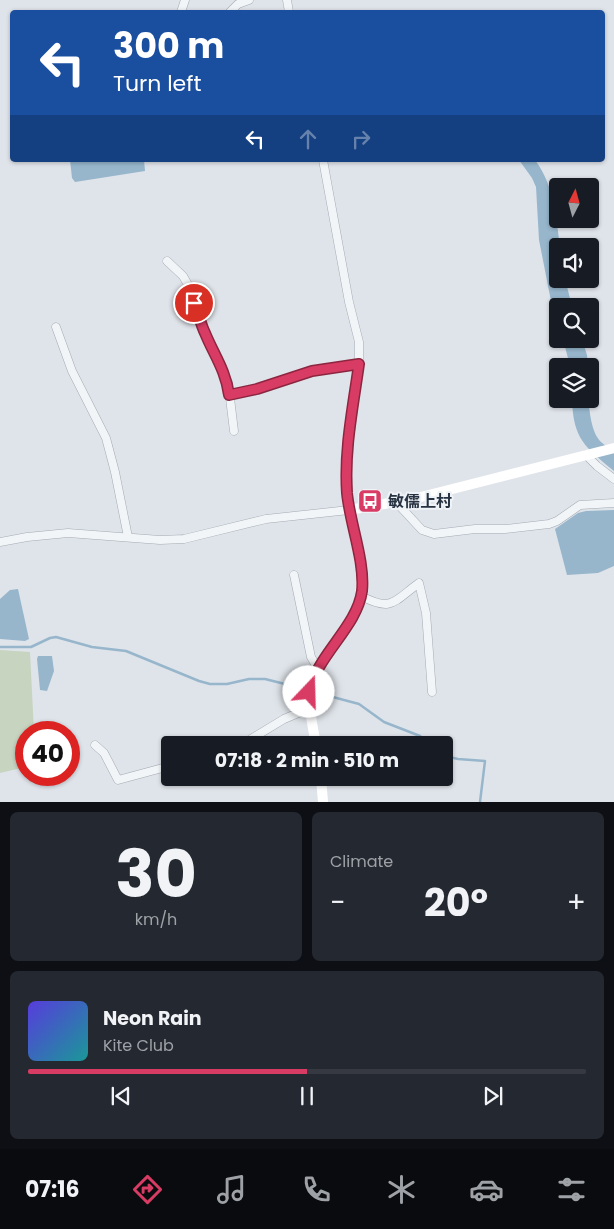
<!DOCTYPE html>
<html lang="en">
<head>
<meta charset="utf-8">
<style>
  :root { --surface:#171b24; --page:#242831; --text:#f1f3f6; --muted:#9ea1a6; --line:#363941; --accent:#d83b63 }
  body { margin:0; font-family:Poppins,"Noto Sans SC",sans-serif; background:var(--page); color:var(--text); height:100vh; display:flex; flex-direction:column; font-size:19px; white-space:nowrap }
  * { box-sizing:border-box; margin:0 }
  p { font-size:16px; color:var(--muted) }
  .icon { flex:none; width:28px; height:28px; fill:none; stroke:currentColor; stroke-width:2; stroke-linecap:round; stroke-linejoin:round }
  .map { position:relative; height:802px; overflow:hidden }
  .sheet { display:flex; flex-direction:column; gap:10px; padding:10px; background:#0d0f14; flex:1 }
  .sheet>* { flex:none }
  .top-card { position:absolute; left:10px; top:10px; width:595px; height:152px; border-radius:5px; box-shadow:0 1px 4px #0004; background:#1a4fa0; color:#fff; overflow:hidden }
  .needle { width:32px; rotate:6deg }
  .fabs { position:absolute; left:549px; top:178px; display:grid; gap:10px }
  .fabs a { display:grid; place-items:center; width:50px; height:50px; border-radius:5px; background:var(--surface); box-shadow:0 1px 4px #0004; font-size:25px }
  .speed { position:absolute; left:15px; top:721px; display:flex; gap:10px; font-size:25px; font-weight:700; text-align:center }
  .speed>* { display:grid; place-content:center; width:65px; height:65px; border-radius:50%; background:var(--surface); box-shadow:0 1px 4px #0004; line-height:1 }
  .speed .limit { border:8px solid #d22; background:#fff; color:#111 }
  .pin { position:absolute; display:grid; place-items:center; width:42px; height:42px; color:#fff; margin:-21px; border:2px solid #fff; border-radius:50%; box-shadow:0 1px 5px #0007 }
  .me { position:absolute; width:55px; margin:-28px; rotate:21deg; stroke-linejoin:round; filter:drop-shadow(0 0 4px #0008) }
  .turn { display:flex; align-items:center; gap:18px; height:105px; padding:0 20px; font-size:22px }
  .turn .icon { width:65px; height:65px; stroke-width:2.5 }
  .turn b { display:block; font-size:35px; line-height:42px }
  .lanes { display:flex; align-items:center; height:48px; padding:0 20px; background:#0003; justify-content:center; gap:25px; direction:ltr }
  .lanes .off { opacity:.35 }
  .big { font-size:38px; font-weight:700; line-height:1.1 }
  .sheet .widget { flex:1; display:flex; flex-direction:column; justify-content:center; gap:8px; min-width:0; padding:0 18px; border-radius:8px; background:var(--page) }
  .sheet .dial { align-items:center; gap:0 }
  .dial b { font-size:65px; line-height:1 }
  .song { display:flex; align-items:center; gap:15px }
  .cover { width:60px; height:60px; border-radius:8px; background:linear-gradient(135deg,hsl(250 70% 55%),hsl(180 70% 35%)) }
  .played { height:5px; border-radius:2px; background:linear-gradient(90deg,var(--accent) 50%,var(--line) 50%) }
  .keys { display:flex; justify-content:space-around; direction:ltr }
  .heat { display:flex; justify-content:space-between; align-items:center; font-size:28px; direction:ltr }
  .sheet .tiles { flex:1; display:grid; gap:10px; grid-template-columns:1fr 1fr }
  .widget:last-child { grid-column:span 2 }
  .trip { position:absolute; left:161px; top:736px; width:292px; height:50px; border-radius:5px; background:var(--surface); box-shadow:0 1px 4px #0004; font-weight:700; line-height:50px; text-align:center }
  .dock { display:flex; height:80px; justify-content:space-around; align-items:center; background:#090b0e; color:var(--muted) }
  .dock .icon { width:35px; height:35px }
  .dock .active { color:var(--accent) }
  .dock b { font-size:22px; color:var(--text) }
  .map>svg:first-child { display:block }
  .green { fill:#c7d4c0 }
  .water { fill:#97b6cc }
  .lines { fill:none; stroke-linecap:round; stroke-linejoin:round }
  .stream { stroke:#97b6cc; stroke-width:2.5 }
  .street-casing { stroke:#a4abb4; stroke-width:9 }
  .street { stroke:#f2f5f7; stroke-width:8 }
  .secondary { stroke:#fff; stroke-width:10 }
  .route-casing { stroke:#8c2640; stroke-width:12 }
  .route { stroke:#d83b63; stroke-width:9 }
  .labels { text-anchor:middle; stroke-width:4; stroke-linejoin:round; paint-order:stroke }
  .poi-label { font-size:16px; font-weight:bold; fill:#273342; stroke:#eff3f7; text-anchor:start }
</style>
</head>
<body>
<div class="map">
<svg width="614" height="802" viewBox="0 0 614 802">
  <rect width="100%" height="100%" fill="#dfe4ea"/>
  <path class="green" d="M0,650L30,652L34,732H26V767L0,773Z"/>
  <g class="water">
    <path d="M70,160H144L145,171L75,182L72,178Z"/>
    <path d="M519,160H535C554,185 556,216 560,246H558V279H565L572,306H558L557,322L551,301L539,240L536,187L532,178Z"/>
    <path d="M563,339H582L587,355L588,366H570Z"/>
    <path d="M572,399H588C590,412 591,432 601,442C604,445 610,448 614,451V471C585,447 573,439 572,399Z"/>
    <path d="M614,510V566L598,573L567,575L555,529L578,513L586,511Z"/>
    <path d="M18,589L29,639L25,641L0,639V599L10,590Z"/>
    <path d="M38,656H52L54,671L47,691L40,690L37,659Z"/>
  </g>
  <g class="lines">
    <g class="stream">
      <path d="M0,647H31L50,638L56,637L92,647L126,651L199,681L210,684H227L249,679H265L309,690"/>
      <path d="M314,692L359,704L384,722L420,736L431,745"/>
      <path d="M445,756L458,759L485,761L480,802"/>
    </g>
    <defs>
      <g id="street">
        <path d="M287,0L289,12"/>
        <path d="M181,12L185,0"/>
        <path d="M230,12L238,4L249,0"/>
        <path d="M167,261L183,276L187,283L200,315L204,331L228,382L234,431"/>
        <path d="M56,327L72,371L106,438L115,472L128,537"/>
        <path d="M229,395L257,389L312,371L359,364"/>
        <path d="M586,455L597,466L614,479"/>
        <path d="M396,502L422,530L434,534L475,529H505L549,524L557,521L580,505L614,503"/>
        <path d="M0,542L27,537L68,533L160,540L184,539L266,519L349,510L347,459L359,364V342L349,302L323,160"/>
        <path d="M294,575L311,657L318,669"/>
        <path d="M361,596C392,612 393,602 419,583L426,613L432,692"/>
        <path d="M95,745L104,753L118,780L170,766"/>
        <path d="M241,745L284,719L310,708"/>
      </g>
    </defs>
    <use href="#street" class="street-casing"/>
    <use href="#street" class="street"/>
    <g class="secondary">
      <path d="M316,745C312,721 304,695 316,673L358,607L360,599L362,572L349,510L413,499L614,448"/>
      <path d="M321,778L323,802"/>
    </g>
  </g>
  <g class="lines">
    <defs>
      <path id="route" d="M194,303C199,313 200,323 205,333C214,355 226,371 229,395L257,389L312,371L359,364C353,407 344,450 347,493C350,524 365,561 362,591C357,627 317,655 309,692"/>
    </defs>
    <use href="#route" class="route-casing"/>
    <use href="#route" class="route"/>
  </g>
  <defs>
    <symbol id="bus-square" viewBox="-11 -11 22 22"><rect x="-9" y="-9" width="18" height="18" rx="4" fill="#d83b63" stroke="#eff3f7"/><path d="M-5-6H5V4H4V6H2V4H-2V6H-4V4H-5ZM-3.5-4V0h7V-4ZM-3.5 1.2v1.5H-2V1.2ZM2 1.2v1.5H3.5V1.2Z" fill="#fff"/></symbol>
  </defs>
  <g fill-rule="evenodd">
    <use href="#bus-square" x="356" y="487" width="28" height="28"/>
  </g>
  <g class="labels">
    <g class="poi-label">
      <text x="388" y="507">敏儒上村</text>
    </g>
  </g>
</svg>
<div class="fabs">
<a><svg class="needle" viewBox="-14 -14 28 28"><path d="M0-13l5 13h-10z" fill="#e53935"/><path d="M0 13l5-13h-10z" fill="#9ea1a6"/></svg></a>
<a><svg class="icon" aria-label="sound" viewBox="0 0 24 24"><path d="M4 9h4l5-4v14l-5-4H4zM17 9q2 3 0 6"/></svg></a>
<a><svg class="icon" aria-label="search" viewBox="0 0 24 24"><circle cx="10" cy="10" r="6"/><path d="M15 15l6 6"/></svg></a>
<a><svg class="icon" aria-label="layers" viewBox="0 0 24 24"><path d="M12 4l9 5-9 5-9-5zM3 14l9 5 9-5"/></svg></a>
</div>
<div class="speed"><div class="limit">40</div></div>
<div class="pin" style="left:194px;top:303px;background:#d93025"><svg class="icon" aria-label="arrive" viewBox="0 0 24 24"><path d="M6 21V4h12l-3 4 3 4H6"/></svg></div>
<svg class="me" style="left:309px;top:692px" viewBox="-20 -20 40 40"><circle r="19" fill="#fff"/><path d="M0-13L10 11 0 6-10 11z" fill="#d83b63"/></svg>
<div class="trip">07:18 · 2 min · 510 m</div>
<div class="top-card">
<div class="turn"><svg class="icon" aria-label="left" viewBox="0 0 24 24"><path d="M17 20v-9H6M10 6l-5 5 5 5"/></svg><div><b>300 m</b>Turn left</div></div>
<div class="lanes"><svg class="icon" aria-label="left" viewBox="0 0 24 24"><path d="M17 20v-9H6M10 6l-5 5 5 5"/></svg><svg class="icon off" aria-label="ahead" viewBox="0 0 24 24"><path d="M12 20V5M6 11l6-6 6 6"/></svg><svg class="icon off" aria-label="right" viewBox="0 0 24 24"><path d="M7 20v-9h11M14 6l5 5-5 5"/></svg></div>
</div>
</div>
<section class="sheet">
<div class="tiles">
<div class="widget dial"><b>30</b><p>km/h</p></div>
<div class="widget"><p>Climate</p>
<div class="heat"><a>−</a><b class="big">20°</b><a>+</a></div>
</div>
<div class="widget">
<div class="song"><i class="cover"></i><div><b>Neon Rain</b><p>Kite Club</p></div></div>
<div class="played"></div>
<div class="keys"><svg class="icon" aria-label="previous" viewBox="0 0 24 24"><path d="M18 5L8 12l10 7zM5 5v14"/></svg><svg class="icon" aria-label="pause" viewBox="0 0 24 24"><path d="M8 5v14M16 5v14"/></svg><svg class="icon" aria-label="next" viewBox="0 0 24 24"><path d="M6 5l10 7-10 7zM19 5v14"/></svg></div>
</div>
</div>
</section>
<nav class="dock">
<b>07:16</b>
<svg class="icon active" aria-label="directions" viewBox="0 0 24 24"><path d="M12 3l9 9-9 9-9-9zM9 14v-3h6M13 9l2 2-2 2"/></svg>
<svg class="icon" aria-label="music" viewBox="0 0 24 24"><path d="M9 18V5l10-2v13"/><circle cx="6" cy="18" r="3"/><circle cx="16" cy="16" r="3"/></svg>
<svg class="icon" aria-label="phone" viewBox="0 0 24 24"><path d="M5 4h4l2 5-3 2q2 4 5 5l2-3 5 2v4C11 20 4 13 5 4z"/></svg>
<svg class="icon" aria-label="climate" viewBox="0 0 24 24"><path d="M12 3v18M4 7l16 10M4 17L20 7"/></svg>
<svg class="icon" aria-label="car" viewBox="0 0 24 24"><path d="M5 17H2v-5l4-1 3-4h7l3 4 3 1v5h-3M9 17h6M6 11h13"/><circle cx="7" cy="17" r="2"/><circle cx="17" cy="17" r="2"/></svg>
<svg class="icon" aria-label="filters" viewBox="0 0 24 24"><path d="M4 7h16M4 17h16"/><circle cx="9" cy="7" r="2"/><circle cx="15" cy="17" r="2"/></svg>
</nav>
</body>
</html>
